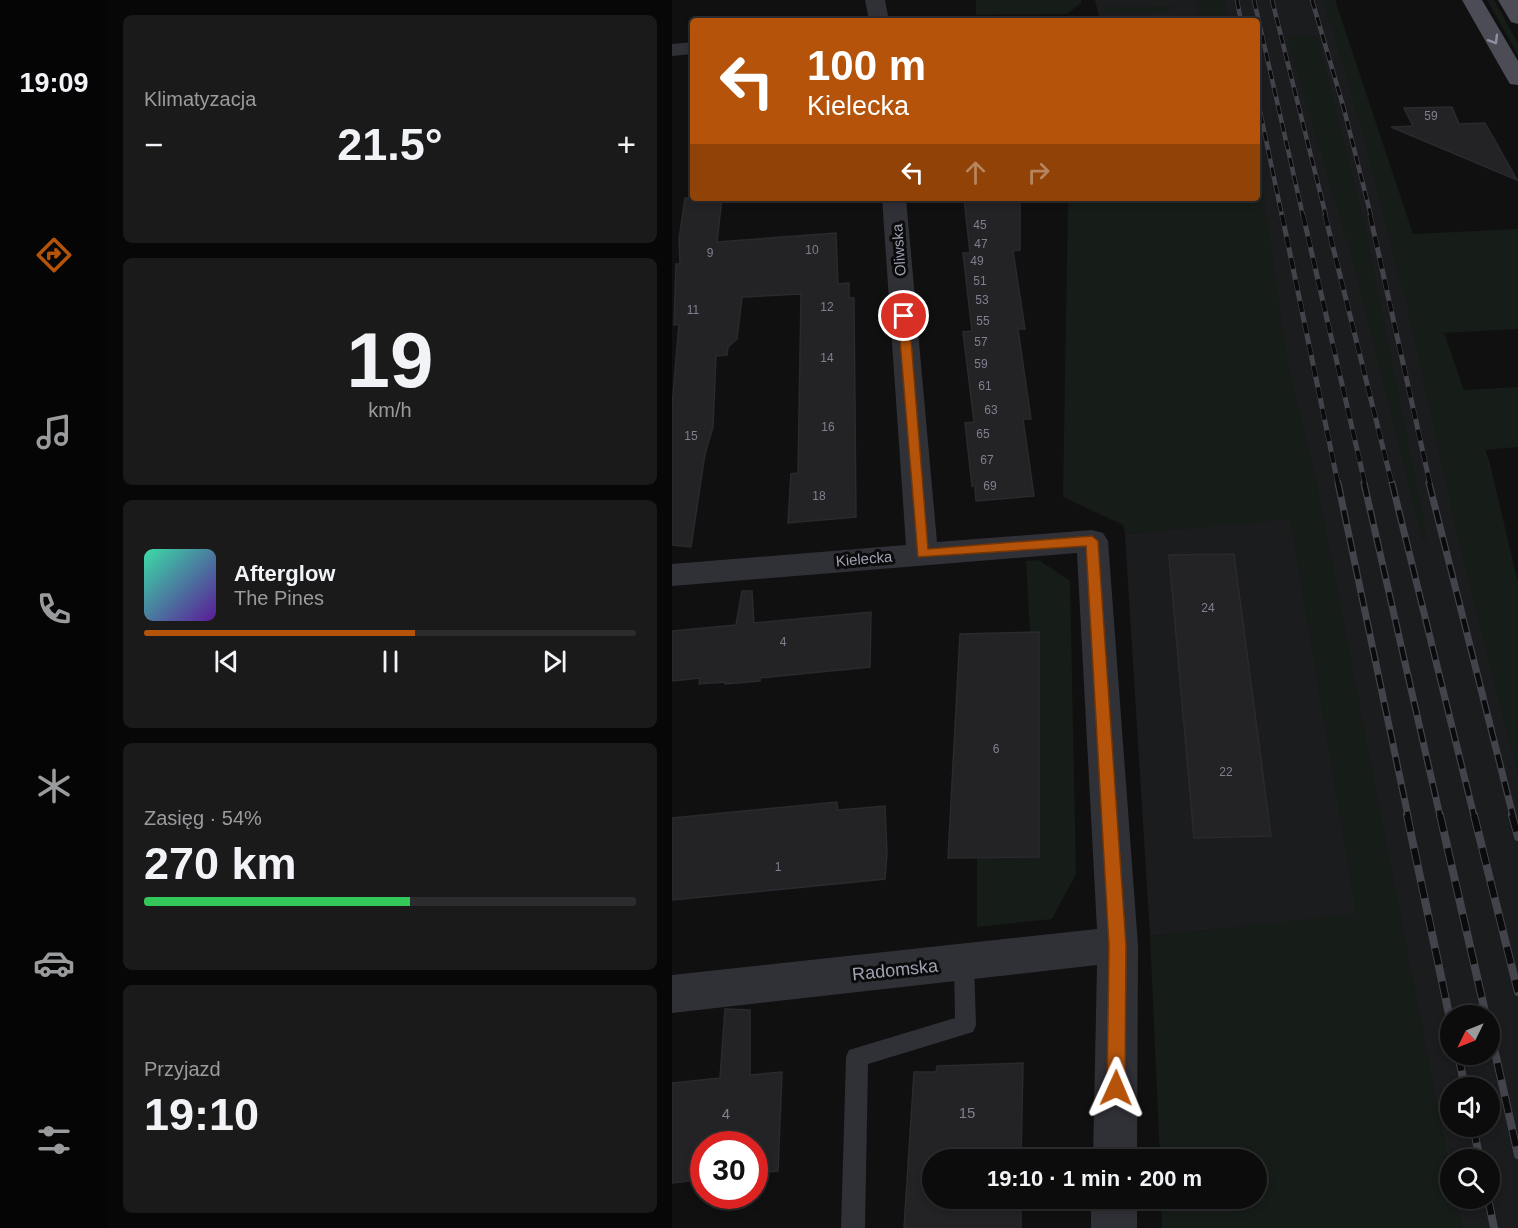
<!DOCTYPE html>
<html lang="pl">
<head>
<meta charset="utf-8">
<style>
  :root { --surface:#0c0c0d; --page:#1a1a1b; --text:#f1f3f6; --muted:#9a9b9d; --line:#2c2c2e; --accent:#b45309 }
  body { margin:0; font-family:Arial,sans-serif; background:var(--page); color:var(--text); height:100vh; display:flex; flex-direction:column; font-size:22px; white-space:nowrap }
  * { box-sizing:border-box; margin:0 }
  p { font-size:20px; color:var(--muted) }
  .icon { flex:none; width:33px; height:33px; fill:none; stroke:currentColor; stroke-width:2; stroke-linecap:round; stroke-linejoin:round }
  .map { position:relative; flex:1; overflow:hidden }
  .details { display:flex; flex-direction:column; gap:15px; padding:15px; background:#070707; width:564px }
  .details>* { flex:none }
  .banner { position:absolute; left:18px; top:18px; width:570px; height:183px; border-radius:6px; box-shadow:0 3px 9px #0003,0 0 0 2px var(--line); background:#b45309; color:#fff; overflow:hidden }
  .needle { width:39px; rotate:227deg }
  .fabs { position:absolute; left:768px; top:1005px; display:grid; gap:12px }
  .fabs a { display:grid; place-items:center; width:60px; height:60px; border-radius:50%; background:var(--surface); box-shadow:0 3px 9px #0003,0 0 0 2px var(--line); font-size:30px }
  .speed { position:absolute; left:18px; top:1131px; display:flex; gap:12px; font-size:30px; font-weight:700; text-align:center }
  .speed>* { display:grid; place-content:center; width:78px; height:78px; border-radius:50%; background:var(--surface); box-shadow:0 3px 9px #0003,0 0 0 2px var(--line); line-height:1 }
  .speed .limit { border:9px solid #d22; background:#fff; color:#111 }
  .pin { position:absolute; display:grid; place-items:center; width:51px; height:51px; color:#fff; margin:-26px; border:3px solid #fff; border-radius:50%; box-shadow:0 2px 6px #0007 }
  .me { position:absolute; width:66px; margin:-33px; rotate:1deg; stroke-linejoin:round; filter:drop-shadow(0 0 4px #0008) }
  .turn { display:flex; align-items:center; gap:21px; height:126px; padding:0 18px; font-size:27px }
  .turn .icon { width:78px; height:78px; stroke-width:2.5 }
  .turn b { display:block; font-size:42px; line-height:51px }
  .lanes { display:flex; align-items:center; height:57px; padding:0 18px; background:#0003; justify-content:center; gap:30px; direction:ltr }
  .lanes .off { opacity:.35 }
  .big { font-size:45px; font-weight:800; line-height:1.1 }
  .details .tile { flex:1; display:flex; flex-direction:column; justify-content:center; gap:9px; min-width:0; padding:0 21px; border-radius:9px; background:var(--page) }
  .details .dial { align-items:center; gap:0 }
  .dial b { font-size:78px; line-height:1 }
  .song { display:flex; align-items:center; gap:18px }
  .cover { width:72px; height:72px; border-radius:9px; background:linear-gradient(135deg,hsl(160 70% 55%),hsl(270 70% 35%)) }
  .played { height:6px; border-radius:3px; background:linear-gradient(90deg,var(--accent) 55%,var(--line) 55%) }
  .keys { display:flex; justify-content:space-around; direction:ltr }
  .heat { display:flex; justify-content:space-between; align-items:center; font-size:33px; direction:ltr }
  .charge { height:9px; border-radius:4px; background:linear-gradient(90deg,#34c759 54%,var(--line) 0) }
  .trip { position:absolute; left:250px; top:1149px; width:345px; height:60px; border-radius:30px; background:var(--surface); box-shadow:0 3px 9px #0003,0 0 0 2px var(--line); font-weight:800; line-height:60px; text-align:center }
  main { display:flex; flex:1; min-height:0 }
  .menu { display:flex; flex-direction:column; width:108px; justify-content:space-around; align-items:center; background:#050505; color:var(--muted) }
  .menu .icon { width:42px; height:42px }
  .menu .active { color:var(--accent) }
  .menu b { font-size:27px; color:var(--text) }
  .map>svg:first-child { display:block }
  .built { fill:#1b1c1e; fill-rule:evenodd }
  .green { fill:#161c18 }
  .building { fill:#232225; stroke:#2a292d; stroke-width:1.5 }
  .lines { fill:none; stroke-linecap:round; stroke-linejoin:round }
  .service { fill:#303037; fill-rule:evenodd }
  .minor { fill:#303037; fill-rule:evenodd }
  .primary { fill:#4c4c56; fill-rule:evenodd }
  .rail-far3-casing { stroke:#43434c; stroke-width:4.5 }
  .rail-far2-casing { stroke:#43434c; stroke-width:5 }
  .rail-far1-casing { stroke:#43434c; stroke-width:7 }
  .rail-casing { stroke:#43434c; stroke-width:8 }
  .rail-far3 { stroke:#0b0b0c; stroke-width:3; stroke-dasharray:9; stroke-linecap:butt }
  .rail-far2 { stroke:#0b0b0c; stroke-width:4; stroke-dasharray:11; stroke-linecap:butt }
  .rail-far1 { stroke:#0b0b0c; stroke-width:4.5; stroke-dasharray:14; stroke-linecap:butt }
  .rail { stroke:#0b0b0c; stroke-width:6; stroke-dasharray:17; stroke-linecap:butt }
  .oneway { stroke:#8e90a1 }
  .route { fill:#b45309; stroke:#753606; stroke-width:1.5 }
  .labels { text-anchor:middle; stroke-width:6; stroke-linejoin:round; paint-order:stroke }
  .number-label { font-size:12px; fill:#7f8090 }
  .street-label { font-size:15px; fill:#9fa1b4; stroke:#0b0b0c }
  .near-number-label { font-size:15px; fill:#7f8090 }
  .near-street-label { font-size:18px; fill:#9fa1b4; stroke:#0b0b0c }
</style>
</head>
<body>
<main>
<nav class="menu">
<b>19:09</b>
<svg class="icon active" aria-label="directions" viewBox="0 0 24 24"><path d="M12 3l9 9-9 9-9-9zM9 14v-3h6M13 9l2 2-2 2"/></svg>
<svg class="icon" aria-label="music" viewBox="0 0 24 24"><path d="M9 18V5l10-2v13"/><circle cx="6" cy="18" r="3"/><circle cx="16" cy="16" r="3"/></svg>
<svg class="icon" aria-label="phone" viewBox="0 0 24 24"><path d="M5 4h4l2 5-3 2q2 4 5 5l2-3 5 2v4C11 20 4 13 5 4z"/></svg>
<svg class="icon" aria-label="climate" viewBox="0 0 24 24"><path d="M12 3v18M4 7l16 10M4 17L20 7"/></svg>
<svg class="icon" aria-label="car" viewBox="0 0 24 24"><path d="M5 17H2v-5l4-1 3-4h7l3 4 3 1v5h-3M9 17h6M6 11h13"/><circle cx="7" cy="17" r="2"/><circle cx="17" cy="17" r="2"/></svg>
<svg class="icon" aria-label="filters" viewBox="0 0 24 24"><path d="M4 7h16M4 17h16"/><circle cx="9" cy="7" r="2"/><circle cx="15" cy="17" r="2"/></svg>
</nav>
<section class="details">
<div class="tile"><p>Klimatyzacja</p>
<div class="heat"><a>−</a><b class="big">21.5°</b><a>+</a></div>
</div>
<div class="tile dial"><b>19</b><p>km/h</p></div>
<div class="tile">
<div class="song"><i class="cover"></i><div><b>Afterglow</b><p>The Pines</p></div></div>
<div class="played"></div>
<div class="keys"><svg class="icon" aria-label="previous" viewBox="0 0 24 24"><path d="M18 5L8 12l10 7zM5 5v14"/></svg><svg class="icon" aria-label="pause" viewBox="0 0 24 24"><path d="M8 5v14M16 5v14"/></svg><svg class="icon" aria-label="next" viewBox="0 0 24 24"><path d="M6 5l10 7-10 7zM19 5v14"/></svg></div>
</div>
<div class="tile"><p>Zasięg · 54%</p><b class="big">270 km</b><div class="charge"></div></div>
<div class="tile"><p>Przyjazd</p><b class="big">19:10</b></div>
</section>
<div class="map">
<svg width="846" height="1228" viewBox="0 0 846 1228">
  <rect width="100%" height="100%" fill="#101011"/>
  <path class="built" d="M423,0H663L771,333L817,461L846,583V1228H789L784,1199L818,1198V1160H778V1173L725,900L684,915L478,936L453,534L618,518L585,198V21H428ZM778,1016H818V1054H778ZM778,1088H818V1126H778Z"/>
  <g class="green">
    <path d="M304,0H409V3L395,14L304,15Z"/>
    <path d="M525,0H552L557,21H514L526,12Z"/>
    <path d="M651,0H663L741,234L846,229V329L772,333L792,390L846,387V447L812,450L846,583V775L788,547L734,302L680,96Z"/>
    <path d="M815,0H822L846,43V55Z"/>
    <path d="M501,6C492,17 447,15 434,11L433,7Z"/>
    <path d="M645,36L691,217L756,541L750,540L684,273L615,37Z"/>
    <path d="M585,150L615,358L646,489L778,1173V1198L784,1199L789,1228H490L489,1199L585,1198V1160L488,1159L478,936L684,914L618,519L453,534L451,525L391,497L396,198H585Z"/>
    <path d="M367,560L398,581L404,874L380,919L305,927V858L367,856V633L358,632L354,561Z"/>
  </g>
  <g class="building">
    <path d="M780,107L787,124L813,123L845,180L719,127L741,126L732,108Z"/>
    <path d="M13,198H50L45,242L164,233L166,284L177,283V298H182L184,517L116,523L119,474L126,473L129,294L70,297L65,339L56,347L55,355L44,356L41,427L33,454L19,547L0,545V407L7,324L2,325L4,264H8L7,239Z"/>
    <path d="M292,198H348V250L341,251L353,329H346L359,419H351L362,496L304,501L303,486H300L293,423L302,422L291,332L300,331L291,253H298Z"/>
    <path d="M562,554L599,836L522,838L497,555Z"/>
    <path d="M70,591H80L82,623L199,612L198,667L88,678V681L53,684V682L27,684L28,678L0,681V631L64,625Z"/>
    <path d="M367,632V857L276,858L288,634Z"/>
    <path d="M165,802L166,810L213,806L215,854L213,879L0,900V818Z"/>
    <path d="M53,1009L78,1010V1075L110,1072L106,1171L82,1173V1144H32V1179L0,1183V1083L48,1078Z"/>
    <path d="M351,1063L349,1160H261V1198H349V1228H232L242,1072H264L265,1066Z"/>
  </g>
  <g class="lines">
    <path class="service" d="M292,954L299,957L302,963L304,1025L301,1032L196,1064L193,1228H169L174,1057L177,1050L283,1018L282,963L285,957Z"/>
    <g class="minor">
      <path d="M193,0H213L217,21H197Z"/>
      <path d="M21,42V54L0,56V44Z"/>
      <path d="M210,198H234L265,542L420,530L431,533L436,541L466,945L465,1160H421L425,965L0,1013V975L425,929L405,553L0,586V564L234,545Z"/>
      <rect x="419" y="1198" width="46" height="30"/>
    </g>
    <g class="primary">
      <path d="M790,0H810L846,61V85L838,84L835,79Z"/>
      <path d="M826,0H846V24L839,22Z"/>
    </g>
    <defs>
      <g id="rail-far3">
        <path d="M565,0L569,21"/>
        <path d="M582,0L631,216"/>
        <path d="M600,0L654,216"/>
        <path d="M640,0L672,109L699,216"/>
        <path d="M585,97L610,216"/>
      </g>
      <g id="rail-far2">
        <path d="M610,215L666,484"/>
        <path d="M631,215L693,484"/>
        <path d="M653,215L720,484"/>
        <path d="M698,215L758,484"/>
      </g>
      <g id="rail-far1">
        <path d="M666,483L736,816"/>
        <path d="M692,483L768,816"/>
        <path d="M720,483L802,816"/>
        <path d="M757,483L841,816"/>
      </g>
      <g id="rail">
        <path d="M735,815L778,1019"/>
        <path d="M768,815L814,1016"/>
        <path d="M802,815L846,992"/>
        <path d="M840,815L846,837"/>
        <path d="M818,1030L846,1155"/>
        <path d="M786,1054L793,1088"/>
        <path d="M801,1126L808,1160"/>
        <path d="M816,1198L822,1228"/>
      </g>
    </defs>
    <use href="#rail-far3" class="rail-far3-casing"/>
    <use href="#rail-far2" class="rail-far2-casing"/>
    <use href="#rail-far1" class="rail-far1-casing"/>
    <use href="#rail" class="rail-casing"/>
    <use href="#rail-far3" class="rail-far3"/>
    <use href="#rail-far2" class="rail-far2"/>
    <use href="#rail-far1" class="rail-far1"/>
    <use href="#rail" class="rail"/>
  </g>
  <defs><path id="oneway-chevron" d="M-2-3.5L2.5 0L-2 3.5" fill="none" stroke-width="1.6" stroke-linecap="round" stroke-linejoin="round" transform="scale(1.5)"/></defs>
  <use class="oneway" href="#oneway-chevron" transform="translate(822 40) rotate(59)"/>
  <path class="route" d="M232,313L237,316L256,549L420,536L426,541L454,945L453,1088L450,1094L444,1097L438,1094L435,1088L437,945L414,546L246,557L226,316Z"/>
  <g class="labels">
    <g class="number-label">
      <text x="759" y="120">59</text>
      <text x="308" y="229">45</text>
      <text x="309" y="248">47</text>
      <text x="140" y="254">10</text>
      <text x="38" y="257">9</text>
      <text x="305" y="265">49</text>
      <text x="308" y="285">51</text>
      <text x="310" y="304">53</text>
      <text x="155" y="311">12</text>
      <text x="21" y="314">11</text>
      <text x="311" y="325">55</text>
      <text x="309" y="346">57</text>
      <text x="155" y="362">14</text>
      <text x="309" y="368">59</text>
      <text x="313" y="390">61</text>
      <text x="319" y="414">63</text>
      <text x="156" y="431">16</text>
      <text x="311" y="438">65</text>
      <text x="19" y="440">15</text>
      <text x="315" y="464">67</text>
      <text x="318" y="490">69</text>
      <text x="147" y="500">18</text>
      <text x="536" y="612">24</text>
      <text x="111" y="646">4</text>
      <text x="324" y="753">6</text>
      <text x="554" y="776">22</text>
      <text x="106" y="871">1</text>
    </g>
    <g class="street-label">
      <text transform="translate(227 250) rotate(-94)" y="5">Oliwska</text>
      <text transform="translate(192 559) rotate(-5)" y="5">Kielecka</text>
    </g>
    <g class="near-number-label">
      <text x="295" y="1118">15</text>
      <text x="54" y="1119">4</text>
    </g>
    <g class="near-street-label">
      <text transform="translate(223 970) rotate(-6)" y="6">Radomska</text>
    </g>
  </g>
</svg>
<div class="fabs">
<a><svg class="needle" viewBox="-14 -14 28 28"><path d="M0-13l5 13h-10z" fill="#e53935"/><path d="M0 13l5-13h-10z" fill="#9a9b9d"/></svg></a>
<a><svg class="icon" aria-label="sound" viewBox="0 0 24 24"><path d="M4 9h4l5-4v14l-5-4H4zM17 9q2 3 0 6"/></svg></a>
<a><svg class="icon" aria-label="search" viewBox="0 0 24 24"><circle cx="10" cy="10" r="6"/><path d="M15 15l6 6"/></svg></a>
</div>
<div class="speed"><div class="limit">30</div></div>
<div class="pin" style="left:232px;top:316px;background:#d93025"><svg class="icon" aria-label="arrive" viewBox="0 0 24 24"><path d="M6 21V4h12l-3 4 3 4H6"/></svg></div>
<svg class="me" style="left:444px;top:1088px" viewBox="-20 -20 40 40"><path d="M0-17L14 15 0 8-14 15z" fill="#b45309" stroke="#fff" stroke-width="4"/></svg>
<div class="trip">19:10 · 1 min · 200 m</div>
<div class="banner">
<div class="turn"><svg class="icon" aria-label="left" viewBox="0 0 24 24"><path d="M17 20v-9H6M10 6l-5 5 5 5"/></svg><div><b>100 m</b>Kielecka</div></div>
<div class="lanes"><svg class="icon" aria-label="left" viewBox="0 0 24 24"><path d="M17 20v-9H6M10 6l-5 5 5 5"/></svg><svg class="icon off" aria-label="ahead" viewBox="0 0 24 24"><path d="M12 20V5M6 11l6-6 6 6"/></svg><svg class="icon off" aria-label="right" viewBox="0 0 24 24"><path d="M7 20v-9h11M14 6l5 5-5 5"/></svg></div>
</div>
</div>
</main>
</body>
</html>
